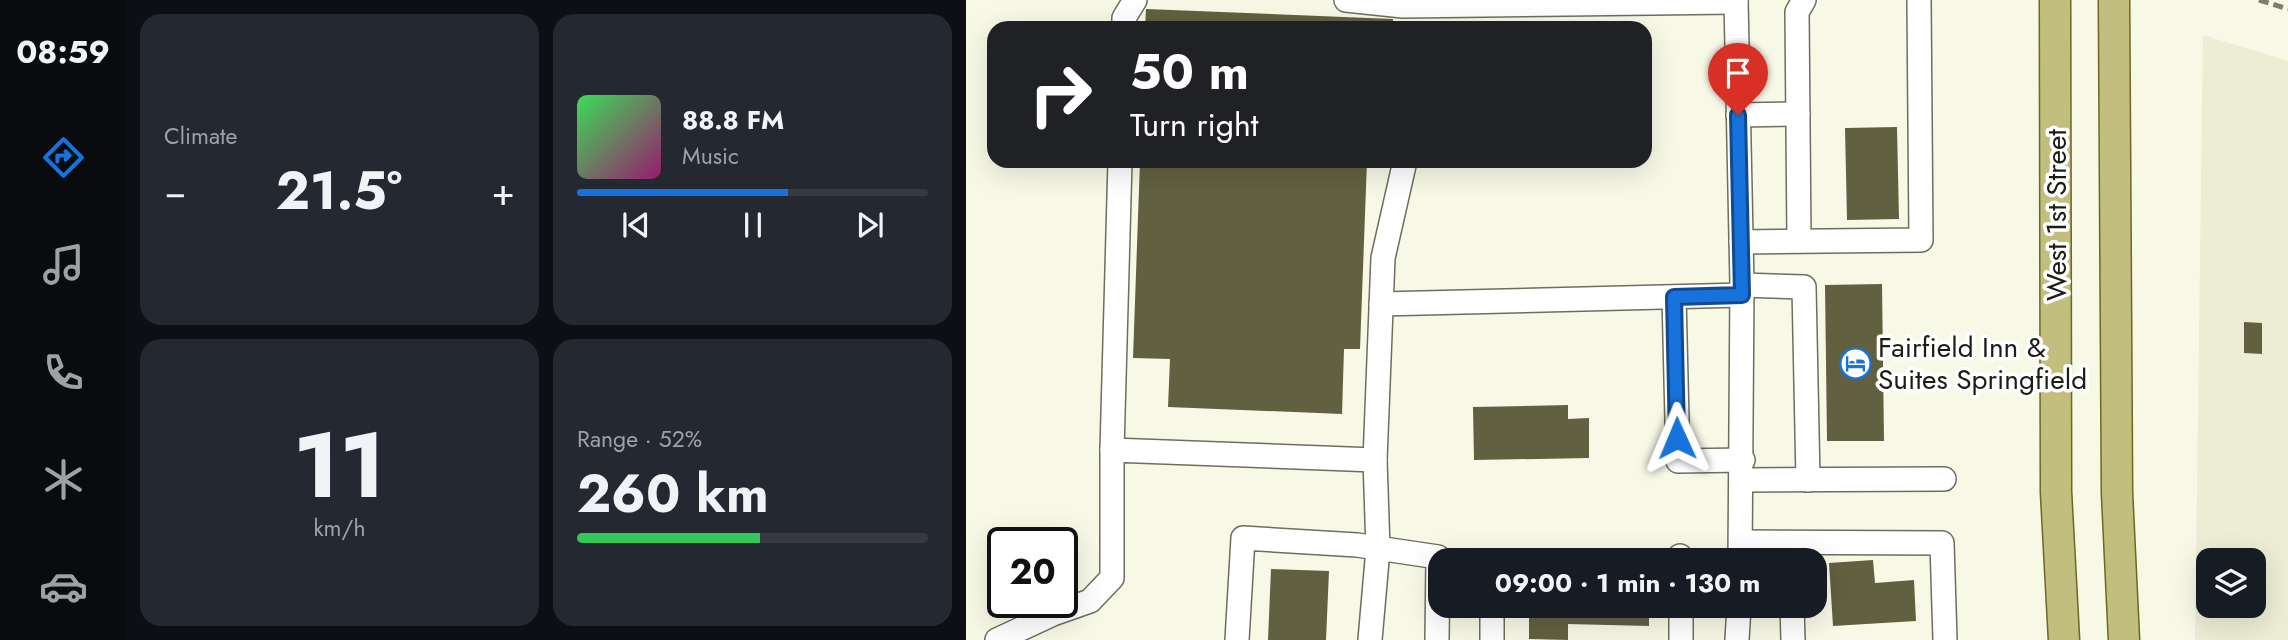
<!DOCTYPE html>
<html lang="en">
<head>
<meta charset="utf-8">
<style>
  :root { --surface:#171b24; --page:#242831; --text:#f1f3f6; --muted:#9ea1a6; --line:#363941; --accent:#1872dc }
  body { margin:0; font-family:Jost,sans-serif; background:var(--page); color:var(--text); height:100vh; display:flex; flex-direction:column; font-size:26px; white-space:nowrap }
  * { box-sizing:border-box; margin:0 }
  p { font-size:23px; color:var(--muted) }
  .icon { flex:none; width:38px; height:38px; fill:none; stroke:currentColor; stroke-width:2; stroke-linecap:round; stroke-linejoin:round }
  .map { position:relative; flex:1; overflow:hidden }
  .details { display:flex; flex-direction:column; gap:14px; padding:14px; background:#0d0f14; width:840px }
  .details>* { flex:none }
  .hud { position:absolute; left:21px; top:21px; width:665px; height:147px; border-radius:21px; box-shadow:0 7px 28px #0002; background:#202124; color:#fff; overflow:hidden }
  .fabs { position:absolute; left:1230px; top:548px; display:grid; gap:14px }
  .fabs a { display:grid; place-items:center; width:70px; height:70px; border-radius:14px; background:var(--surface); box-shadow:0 7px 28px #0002; font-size:35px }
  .speed { position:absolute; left:21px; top:527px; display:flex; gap:14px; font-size:35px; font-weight:700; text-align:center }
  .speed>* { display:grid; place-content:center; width:91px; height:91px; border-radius:50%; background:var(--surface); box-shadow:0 7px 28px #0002; line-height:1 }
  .speed .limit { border:4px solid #111; border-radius:10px; background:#fff; color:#111 }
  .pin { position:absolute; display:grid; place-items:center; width:60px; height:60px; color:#fff; margin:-72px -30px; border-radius:50% 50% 50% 0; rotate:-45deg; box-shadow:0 0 7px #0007 }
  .pin .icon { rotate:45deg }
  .me { position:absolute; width:77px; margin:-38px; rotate:359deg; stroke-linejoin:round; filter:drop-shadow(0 0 5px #0008) }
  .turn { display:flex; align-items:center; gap:24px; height:147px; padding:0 28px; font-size:32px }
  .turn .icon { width:91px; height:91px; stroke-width:2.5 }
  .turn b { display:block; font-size:49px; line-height:60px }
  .big { font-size:52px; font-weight:700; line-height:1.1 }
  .details .card { flex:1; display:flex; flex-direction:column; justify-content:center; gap:10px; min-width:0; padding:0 24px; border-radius:21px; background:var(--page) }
  .details .dial { align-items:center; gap:0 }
  .dial b { font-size:91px; line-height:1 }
  .song { display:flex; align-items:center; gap:21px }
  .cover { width:84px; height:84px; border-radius:10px; background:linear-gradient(135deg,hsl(130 70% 55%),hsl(320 70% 35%)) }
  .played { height:7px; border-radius:4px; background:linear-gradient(90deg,var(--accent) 60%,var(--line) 60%) }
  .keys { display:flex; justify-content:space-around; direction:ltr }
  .heat { display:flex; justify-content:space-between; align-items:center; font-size:38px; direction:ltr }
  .charge { height:10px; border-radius:5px; background:linear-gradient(90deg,#34c759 52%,var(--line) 0) }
  .details .tiles { flex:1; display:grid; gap:14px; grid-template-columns:repeat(2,1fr) }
  .trip { position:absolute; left:462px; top:548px; width:399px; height:70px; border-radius:21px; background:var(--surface); box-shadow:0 7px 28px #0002; font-weight:700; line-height:70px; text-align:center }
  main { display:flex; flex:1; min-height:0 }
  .menu { display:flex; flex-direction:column; width:126px; justify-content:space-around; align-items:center; background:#090b0e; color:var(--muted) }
  .menu .icon { width:49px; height:49px }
  .menu .selected { color:var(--accent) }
  .menu b { font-size:32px; color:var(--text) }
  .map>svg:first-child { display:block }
  .built { fill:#edecd4; fill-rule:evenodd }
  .building { fill:#616040 }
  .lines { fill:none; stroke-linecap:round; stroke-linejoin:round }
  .minor-casing { stroke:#6e6e5f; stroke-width:26 }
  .major-casing { stroke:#6d6922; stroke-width:33 }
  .minor { stroke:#fff; stroke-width:23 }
  .major { stroke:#c1be7e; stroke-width:30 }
  .rail { stroke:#7d7d72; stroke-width:5; stroke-dasharray:10 5; stroke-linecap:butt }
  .route-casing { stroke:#104a8f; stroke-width:18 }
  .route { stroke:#1872dc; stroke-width:12 }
  .labels { text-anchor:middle; stroke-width:7; stroke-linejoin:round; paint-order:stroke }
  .street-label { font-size:28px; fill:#1d1d17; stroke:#fff }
  .poi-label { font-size:28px; fill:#1d1d17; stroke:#fff; text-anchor:start }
</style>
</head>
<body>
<main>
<nav class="menu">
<b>08:59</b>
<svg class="icon selected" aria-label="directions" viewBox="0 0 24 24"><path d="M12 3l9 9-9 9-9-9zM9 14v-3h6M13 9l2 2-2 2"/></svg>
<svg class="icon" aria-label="music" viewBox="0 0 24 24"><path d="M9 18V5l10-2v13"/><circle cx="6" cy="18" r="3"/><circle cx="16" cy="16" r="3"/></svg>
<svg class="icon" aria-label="phone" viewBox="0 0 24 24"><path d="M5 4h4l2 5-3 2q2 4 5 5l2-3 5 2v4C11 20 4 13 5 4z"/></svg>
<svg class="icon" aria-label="climate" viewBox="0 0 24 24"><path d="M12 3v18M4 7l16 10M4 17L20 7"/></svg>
<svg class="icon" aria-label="car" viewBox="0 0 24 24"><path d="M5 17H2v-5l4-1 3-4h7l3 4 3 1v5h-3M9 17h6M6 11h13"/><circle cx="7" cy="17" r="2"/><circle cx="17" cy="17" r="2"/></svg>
</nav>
<section class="details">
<div class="tiles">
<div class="card"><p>Climate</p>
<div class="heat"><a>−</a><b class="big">21.5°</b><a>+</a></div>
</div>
<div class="card">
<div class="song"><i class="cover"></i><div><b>88.8 FM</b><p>Music</p></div></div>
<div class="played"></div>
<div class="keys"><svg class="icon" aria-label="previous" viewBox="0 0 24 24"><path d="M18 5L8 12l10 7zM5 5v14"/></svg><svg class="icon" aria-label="pause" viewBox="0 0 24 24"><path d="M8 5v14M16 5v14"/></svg><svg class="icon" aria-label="next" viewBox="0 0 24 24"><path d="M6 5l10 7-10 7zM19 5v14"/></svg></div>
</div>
<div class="card dial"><b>11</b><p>km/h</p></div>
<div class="card"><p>Range · 52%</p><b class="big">260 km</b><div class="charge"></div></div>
</div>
</section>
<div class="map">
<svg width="1322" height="640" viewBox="0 0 1322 640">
  <rect width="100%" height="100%" fill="#f8f8e7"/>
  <path class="built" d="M1237,35L1322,61V640H1229ZM1242,560H1288V606H1242Z"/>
  <g class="building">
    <path d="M180,9L427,19V28H179Z"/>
    <path d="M931,127L933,219L881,220L879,128Z"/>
    <path d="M174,161H401L394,349H378L376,414L202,407L204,359L167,358Z"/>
    <path d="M916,284L918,441H861L859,285Z"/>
    <path d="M1278,322L1296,323V354L1278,353Z"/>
    <path d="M602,405V419L623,418V458L508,460L507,407Z"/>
    <path d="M549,552L684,555V560H548Z"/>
    <path d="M907,560L909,583L948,580L950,621L867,626L863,563Z"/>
    <path d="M305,569L363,571L360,640H302Z"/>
    <path d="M545,606H683V626L602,624V640L563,639V608H545Z"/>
  </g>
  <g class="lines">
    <defs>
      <g id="minor">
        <path d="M380,0L437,6L770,2"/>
        <path d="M770,0L776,285L774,560"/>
        <path d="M158,28V18L169,0"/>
        <path d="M772,115L832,114"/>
        <path d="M833,241L831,12L838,0"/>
        <path d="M775,242L955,240L953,0"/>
        <path d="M776,285L838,287L842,480"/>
        <path d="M708,297L712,461L777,460"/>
        <path d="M415,304L776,295"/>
        <path d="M146,450L154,161"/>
        <path d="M776,480L978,479"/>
        <path d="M775,542L976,543L979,640"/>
        <path d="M714,556V560"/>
        <path d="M526,606V640"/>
        <path d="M715,606V640"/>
        <path d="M826,606L827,640"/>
        <path d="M31,640L87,614L124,601L146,578V450L409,460"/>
        <path d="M271,640L277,538L391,545L472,557L471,640"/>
        <path d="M404,640L412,549L409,460L417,258L439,161"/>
        <path d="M771,640L773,606"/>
      </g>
      <g id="major">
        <path d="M1089,0L1090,492L1098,640"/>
        <path d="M1148,0L1151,493L1158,640"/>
      </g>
    </defs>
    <use href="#minor" class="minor-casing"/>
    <use href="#major" class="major-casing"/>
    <use href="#minor" class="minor"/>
    <use href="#major" class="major"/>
    <path class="rail" d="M1293,0L1322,9"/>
  </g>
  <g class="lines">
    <defs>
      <path id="route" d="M711,438L708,297L776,295L772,115"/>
    </defs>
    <use href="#route" class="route-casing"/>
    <use href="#route" class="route"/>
  </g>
  <defs>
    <symbol id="hotel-ring" viewBox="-11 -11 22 22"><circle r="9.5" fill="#fff" stroke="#1872dc" stroke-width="1.5"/><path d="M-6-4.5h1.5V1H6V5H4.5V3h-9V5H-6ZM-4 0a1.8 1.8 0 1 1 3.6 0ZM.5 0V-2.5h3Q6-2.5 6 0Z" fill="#1872dc"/></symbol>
  </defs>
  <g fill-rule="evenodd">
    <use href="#hotel-ring" x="872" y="346" width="35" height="35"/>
  </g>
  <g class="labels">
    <g class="street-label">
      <text transform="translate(1090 215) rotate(-90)" y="10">West 1st Street</text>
    </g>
    <g class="poi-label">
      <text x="912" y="357">Fairfield Inn &amp;<tspan x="912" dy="32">Suites Springfield</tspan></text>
    </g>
  </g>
</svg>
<div class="fabs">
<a><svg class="icon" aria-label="layers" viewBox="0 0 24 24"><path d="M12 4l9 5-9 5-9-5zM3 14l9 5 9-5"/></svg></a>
</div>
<div class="speed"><div class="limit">20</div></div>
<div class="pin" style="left:772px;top:115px;background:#d93025"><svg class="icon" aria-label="arrive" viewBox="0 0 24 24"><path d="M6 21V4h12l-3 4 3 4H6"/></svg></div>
<svg class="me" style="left:711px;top:438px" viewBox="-20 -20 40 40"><path d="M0-17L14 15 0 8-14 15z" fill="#1872dc" stroke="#fff" stroke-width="4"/></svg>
<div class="trip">09:00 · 1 min · 130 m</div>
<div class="hud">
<div class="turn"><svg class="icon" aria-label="right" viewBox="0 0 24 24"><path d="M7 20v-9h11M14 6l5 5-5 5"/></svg><div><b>50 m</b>Turn right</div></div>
</div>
</div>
</main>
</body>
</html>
